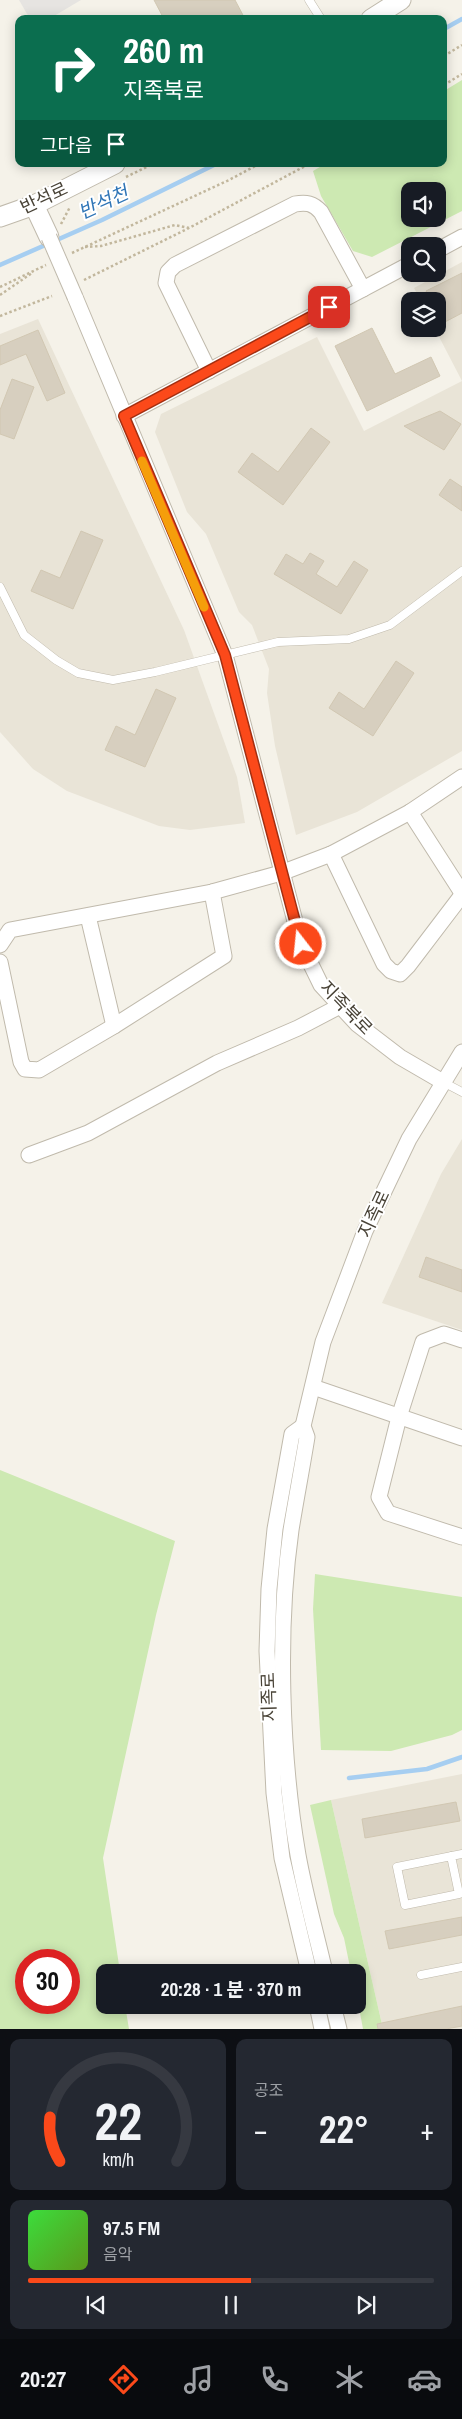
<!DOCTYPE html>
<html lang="ko">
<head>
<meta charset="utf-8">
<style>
  :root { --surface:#171b24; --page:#242831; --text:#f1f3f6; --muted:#9ea1a6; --line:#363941; --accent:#fb491a }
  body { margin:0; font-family:"Archivo Narrow","Noto Sans KR",sans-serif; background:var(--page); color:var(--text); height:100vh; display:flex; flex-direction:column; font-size:19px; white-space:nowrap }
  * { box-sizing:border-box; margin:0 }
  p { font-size:16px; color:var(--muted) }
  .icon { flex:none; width:28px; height:28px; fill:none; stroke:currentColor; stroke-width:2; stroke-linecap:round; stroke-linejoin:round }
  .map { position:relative; height:2029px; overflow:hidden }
  .details { display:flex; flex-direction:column; gap:10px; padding:10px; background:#0d0f14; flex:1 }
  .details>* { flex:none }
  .banner { position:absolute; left:15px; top:15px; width:432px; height:152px; border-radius:10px; box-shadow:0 2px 12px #0003; background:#0b6e4f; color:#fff; overflow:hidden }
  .buttons { position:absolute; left:401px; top:182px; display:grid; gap:10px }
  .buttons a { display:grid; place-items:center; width:45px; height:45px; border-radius:10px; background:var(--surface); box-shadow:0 2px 12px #0003; font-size:25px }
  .speed { position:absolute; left:15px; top:1949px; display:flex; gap:10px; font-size:25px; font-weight:700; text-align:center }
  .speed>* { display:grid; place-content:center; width:65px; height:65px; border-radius:50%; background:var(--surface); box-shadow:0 2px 12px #0003; line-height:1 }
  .speed .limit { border:8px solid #d22; background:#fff; color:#111 }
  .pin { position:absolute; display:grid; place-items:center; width:42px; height:42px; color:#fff; margin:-21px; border-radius:10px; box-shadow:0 2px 8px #0006 }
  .me { position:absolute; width:55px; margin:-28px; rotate:344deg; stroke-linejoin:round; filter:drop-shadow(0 0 4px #0008) }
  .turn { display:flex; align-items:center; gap:18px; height:105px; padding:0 25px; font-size:22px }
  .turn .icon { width:65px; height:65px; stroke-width:2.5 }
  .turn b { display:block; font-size:35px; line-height:42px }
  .then { display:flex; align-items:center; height:48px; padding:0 25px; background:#0003; gap:10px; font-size:19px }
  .big { font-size:38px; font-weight:700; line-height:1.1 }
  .details .card { flex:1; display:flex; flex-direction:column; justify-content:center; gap:8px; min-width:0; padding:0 18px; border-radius:10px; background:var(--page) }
  .details .dial { align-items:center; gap:0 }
  .dial svg { height:130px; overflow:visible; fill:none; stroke:var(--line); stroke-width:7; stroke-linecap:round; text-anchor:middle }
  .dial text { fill:var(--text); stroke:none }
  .song { display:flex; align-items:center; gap:15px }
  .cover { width:60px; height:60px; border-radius:8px; background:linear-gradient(135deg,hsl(120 70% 55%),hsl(90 70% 35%)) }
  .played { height:5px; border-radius:2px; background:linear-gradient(90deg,var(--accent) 55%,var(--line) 55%) }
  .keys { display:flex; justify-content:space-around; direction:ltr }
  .heat { display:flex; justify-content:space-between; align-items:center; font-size:28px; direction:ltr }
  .details .tiles { flex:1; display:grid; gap:10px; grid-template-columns:1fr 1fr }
  .card:last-child { grid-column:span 2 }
  .trip { position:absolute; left:96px; top:1964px; width:270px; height:50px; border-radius:10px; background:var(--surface); box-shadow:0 2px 12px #0003; font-weight:700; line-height:50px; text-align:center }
  .tab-bar { display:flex; height:80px; justify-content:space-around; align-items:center; background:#090b0e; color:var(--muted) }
  .tab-bar .icon { width:35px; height:35px }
  .tab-bar .selected { color:var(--accent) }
  .tab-bar b { font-size:22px; color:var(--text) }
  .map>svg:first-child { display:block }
  .residential { fill:#e9e4d7 }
  .green { fill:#cde9b2; fill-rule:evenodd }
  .parking { fill:#e6e4e1 }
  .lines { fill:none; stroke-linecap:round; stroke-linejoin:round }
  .stream { stroke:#a6cef1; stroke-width:4.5 }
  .building { fill:#d7cfbf; stroke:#d1c7b2 }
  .service-casing { stroke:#c0baac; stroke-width:9 }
  .minor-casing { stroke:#c0baac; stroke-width:17 }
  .tertiary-casing { stroke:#c0baac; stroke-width:21 }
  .path { stroke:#c2b79d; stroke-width:2.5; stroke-dasharray:2.5 2.5; stroke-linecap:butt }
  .service { stroke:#fff; stroke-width:8 }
  .minor { stroke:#fff; stroke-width:15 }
  .tertiary { stroke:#fff; stroke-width:19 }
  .minor-bridge-casing { stroke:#c0baac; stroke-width:17; stroke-linecap:butt }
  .minor-bridge { stroke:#fff; stroke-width:15 }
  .route-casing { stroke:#a32f11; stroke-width:12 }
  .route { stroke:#fb491a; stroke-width:9 }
  .slow { stroke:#f59e0b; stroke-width:9 }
  .labels { text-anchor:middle; stroke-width:4; stroke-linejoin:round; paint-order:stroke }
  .street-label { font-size:18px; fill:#494337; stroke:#fff }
  .water-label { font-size:19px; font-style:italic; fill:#2f75b6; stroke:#fff }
</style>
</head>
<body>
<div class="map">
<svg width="462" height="2029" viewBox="0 0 462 2029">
  <rect width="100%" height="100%" fill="#f5f2e9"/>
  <g class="residential">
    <path d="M462,262V751L357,812L296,835L275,746L267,693L269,669L252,625L239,612L206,534L187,512L155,432L161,414L317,337L364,431L462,381L435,329H438V301H421L414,288Z"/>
    <path d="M38,319L184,630L237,777L245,823L190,830L159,826L67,791L33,769L0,732V334Z"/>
    <path d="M462,1139V1330L382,1303L441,1174Z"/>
    <path d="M462,1774V2029H383L331,1800Z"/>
  </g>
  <g class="green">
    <path d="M462,80V211L372,257L353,251L321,196L313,171L325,164H444V91ZM410,191H438V219H410Z"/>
    <path d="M0,1470L175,1541L156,1615L103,1858L120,1972H105V2005H125L129,2029H0ZM26,1960H69V2002H26Z"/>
    <path d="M315,1574L462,1597V1730L452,1735L391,1751L321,1750L313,1609Z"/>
    <path d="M331,1800L383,2029H363L358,2002V1972H351L344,1938L334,1914L310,1805Z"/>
  </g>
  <path class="parking" d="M19,0H81L49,19H30Z"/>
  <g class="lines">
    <g class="stream">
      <path d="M444,29L462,19"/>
      <path d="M0,265L102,220L216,164"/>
      <path d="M349,1778L427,1769L462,1757"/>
    </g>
  </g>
  <g class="building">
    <path d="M154,0H235L245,19H164Z"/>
    <path d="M462,273V313L443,323L438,313V301H432L426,291Z"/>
    <path d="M372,328L395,374L431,357L440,376L367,411L335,346Z"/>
    <path d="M38,330L65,393L47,401L26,354L0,365V346Z"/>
    <path d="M12,379L34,387L14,439L0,434V410Z"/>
    <path d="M440,411L461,424L444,450L404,426Z"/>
    <path d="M311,428L330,442L283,505L238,472L252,453L278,472Z"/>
    <path d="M450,479L462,487V511L439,495Z"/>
    <path d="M81,531L103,540L73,609L31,591L41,570L60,578Z"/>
    <path d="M310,553L324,561L316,574L337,587L354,561L368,570L341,614L274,574L286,554L303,564Z"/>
    <path d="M396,661L414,673L373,736L329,708L339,692L364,709Z"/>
    <path d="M156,689L176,698L145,767L105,750L116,726L135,735Z"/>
    <path d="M426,1257L462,1270V1292L419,1277Z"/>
    <path d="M456,1802L460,1821L365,1838L362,1819Z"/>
    <path d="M462,1917V1935L389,1949L385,1931Z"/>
    <path d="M462,2006V2026L446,2029H378L377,2024Z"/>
  </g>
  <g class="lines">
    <defs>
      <g id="service">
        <path d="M309,0L321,19"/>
        <path d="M0,587L24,635L56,660L78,673L113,680L155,672L278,642L349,639L390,625L462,571"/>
        <path d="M443,1082L462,1092"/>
        <path d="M451,1856L459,1894L405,1905L397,1867L462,1854"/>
        <path d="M421,1975L462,1967"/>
      </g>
      <g id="minor">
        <path d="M438,250L462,237"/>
        <path d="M75,297L225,655L301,944L321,985L357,1024L400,1057L443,1082"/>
        <path d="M209,371L166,283L168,272L175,265L295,204C306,202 313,203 321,212L363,289"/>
        <path d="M124,416L410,264"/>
        <path d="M410,812L462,893"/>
        <path d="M331,854L384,964L391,971L400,974L408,966L462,895"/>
        <path d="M88,916L114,1026"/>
        <path d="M0,945L10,930L212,892L281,873L331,854L410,812L462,777"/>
        <path d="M0,962L21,1062L25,1069L39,1070L114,1026L224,956L212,892"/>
        <path d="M29,1155L88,1133L217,1063L298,1028L340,1006"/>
        <path d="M462,1340L444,1334L423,1342L399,1417L379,1497L388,1513L462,1537"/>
        <path d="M313,1387L462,1438"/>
        <path d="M303,1426L292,1434L275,1529L269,1589L267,1651L274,1793L282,1858L309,1972"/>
        <path d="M325,1972C316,1933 305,1894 298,1855C281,1756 277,1630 291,1530C296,1499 302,1468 307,1437L303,1426L323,1342L365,1231L409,1139L462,1052"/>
        <path d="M317,2005L322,2029"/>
        <path d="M333,2005L339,2029"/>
      </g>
      <g id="tertiary">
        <path d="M371,19L401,0"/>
        <path d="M34,205L49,237"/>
        <path d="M0,217L34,205L115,164"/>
      </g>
    </defs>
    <use href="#service" class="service-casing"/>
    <use href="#minor" class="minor-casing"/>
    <use href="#tertiary" class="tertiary-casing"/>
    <g class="path">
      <path d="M444,56L462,45"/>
      <path d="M444,85L462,74"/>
      <path d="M126,177L153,164"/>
      <path d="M61,224L70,207"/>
      <path d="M85,247L101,246L175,225L189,228"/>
      <path d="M72,253L229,180L259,164"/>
      <path d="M84,280L189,228L309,164"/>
      <path d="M0,287L46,265"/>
      <path d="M0,295L32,273"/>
      <path d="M0,316L52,296"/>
    </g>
    <use href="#service" class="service"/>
    <use href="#minor" class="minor"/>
    <use href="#tertiary" class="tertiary"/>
    <defs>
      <path id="minor-bridge" d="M49,237L75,297"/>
    </defs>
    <use href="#minor-bridge" class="minor-bridge-casing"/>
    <use href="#minor-bridge" class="minor-bridge"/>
  </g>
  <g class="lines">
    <defs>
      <path id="route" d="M301,944L225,655L124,416L329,307"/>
    </defs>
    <use href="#route" class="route-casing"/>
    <use href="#route" class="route"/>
    <path class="slow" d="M142,461L204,607"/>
  </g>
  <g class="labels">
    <g class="street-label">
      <text transform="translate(44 198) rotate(-25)" y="6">반석로</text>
      <text transform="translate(346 1008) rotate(46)" y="6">지족북로</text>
      <text transform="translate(374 1214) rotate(-65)" y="6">지족로</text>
      <text transform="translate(269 1697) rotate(-92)" y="6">지족로</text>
    </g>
    <g class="water-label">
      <text transform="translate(103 202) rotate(-25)" y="7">반석천</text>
    </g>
  </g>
</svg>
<div class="buttons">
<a><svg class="icon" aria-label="sound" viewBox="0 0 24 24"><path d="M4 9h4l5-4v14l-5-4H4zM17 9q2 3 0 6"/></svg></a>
<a><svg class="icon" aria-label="search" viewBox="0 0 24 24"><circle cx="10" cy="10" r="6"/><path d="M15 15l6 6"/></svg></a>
<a><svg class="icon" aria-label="layers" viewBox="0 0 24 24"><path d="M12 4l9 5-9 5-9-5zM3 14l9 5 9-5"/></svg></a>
</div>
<div class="speed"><div class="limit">30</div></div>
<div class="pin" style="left:329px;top:307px;background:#d93025"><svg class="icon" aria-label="arrive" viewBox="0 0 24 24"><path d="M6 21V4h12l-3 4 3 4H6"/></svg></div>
<svg class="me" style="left:301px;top:944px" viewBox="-20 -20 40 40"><circle r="17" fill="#fb491a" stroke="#fff" stroke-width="3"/><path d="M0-11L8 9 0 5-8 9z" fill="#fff"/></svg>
<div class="trip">20:28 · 1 분 · 370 m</div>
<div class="banner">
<div class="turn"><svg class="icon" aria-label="right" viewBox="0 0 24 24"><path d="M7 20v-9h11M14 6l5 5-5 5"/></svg><div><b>260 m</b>지족북로</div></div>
<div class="then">그다음<svg class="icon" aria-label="arrive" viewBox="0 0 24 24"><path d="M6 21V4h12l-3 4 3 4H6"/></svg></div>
</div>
</div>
<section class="details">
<div class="tiles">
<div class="card dial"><svg viewBox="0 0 100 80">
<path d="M14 69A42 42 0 1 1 86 69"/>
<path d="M14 69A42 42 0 0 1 8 42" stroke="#fb491a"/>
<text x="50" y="56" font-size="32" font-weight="700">22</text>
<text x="50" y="72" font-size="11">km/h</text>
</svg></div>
<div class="card"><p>공조</p>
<div class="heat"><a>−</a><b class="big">22°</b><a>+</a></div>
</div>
<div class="card">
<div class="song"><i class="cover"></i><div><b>97.5 FM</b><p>음악</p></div></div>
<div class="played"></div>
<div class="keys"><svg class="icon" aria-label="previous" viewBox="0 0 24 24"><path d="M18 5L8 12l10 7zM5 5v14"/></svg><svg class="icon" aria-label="pause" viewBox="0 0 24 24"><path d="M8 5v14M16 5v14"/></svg><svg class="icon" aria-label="next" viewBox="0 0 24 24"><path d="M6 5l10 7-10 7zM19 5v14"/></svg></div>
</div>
</div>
</section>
<nav class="tab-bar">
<b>20:27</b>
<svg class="icon selected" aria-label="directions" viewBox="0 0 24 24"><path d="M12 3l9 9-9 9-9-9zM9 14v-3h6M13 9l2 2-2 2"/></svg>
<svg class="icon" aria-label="music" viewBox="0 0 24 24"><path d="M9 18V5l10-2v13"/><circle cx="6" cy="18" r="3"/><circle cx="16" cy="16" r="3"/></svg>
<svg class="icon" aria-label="phone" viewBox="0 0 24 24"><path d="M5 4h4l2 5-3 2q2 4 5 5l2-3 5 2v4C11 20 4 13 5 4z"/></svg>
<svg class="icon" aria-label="climate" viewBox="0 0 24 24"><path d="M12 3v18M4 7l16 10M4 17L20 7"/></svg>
<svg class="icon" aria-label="car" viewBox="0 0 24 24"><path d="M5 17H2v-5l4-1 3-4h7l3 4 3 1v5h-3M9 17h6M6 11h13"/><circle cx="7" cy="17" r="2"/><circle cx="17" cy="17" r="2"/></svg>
</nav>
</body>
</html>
